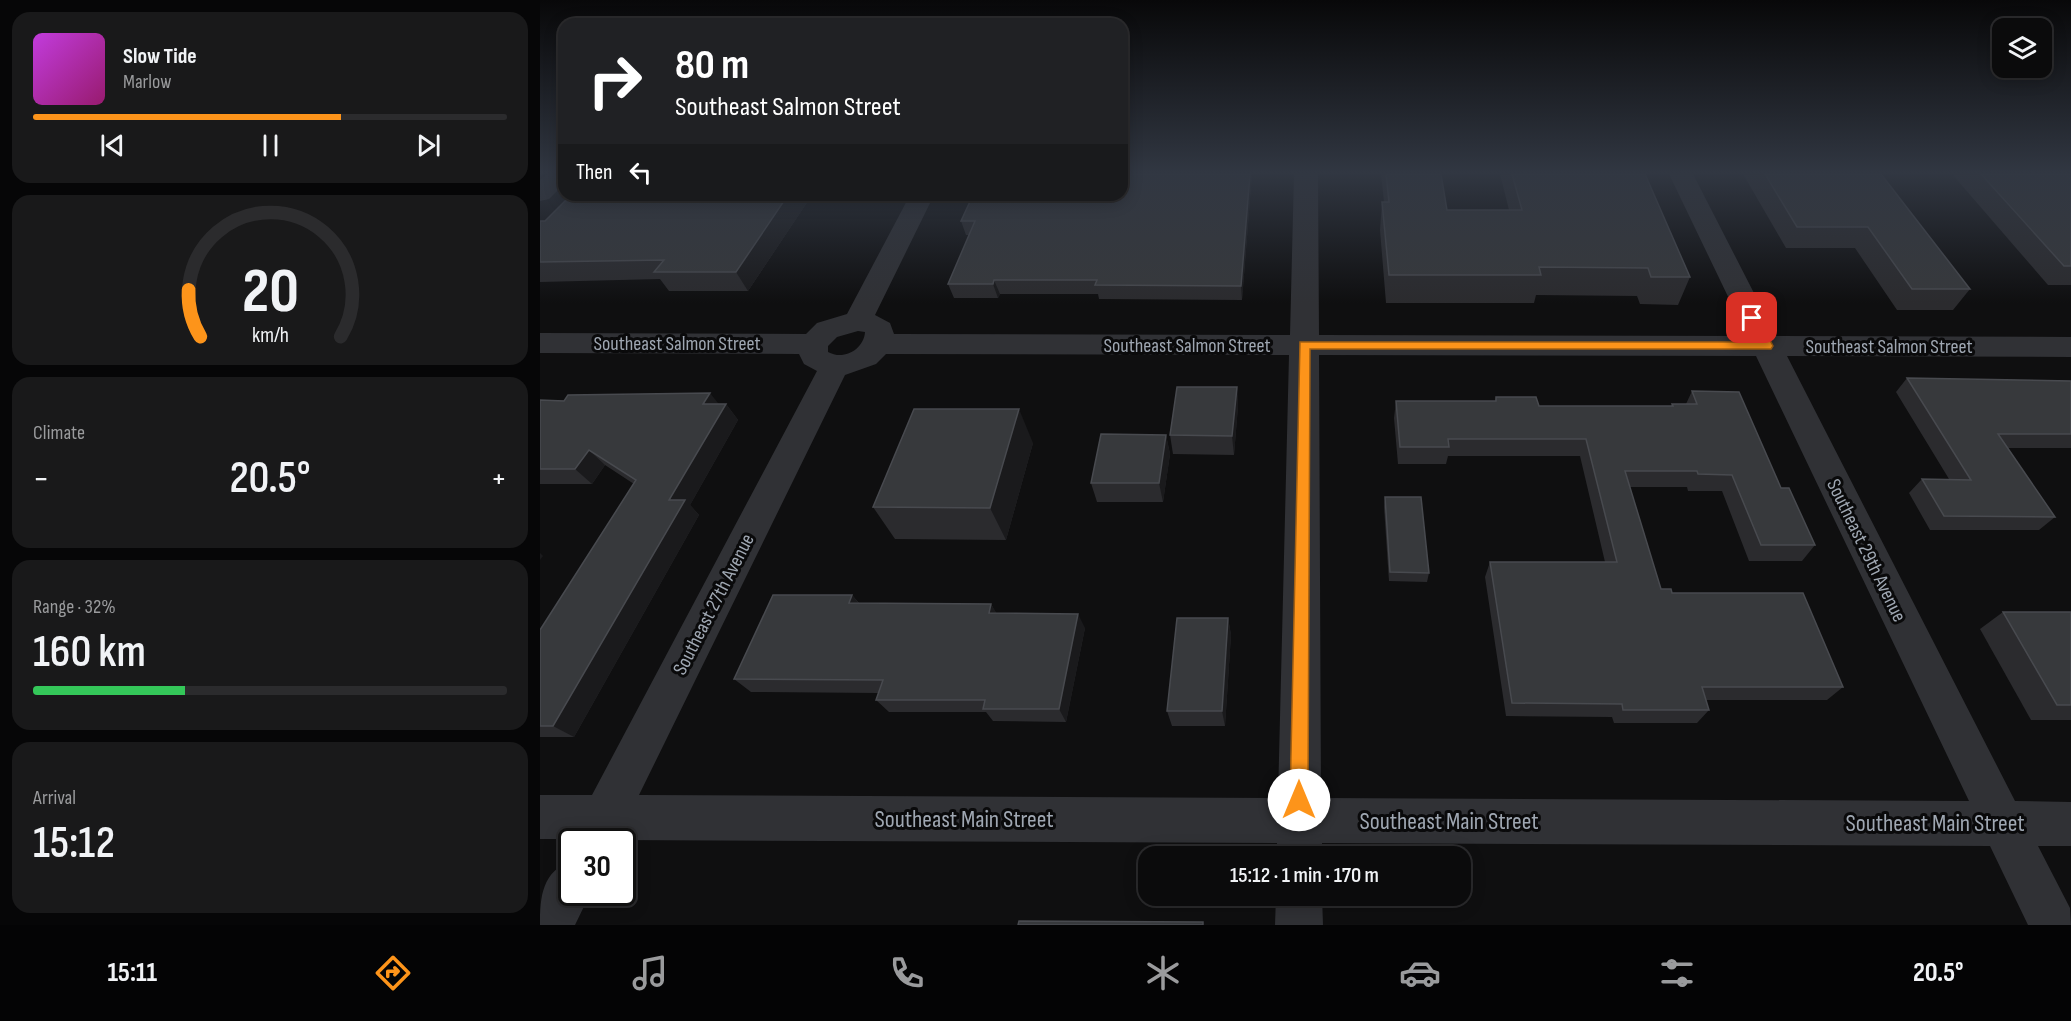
<!DOCTYPE html>
<html lang="en">
<head>
<meta charset="utf-8">
<style>
  :root { --surface:#0b0b0c; --page:#19191a; --text:#f1f3f6; --muted:#9a9b9d; --line:#2b2b2d; --accent:#fd941a }
  body { margin:0; font-family:"Sofia Sans Condensed",sans-serif; background:var(--page); color:var(--text); height:100vh; display:flex; flex-direction:column; font-size:22px; white-space:nowrap }
  * { box-sizing:border-box; margin:0 }
  p { font-size:20px; color:var(--muted) }
  .icon { flex:none; width:33px; height:33px; fill:none; stroke:currentColor; stroke-width:2; stroke-linecap:round; stroke-linejoin:round }
  .map { position:relative; flex:1; overflow:hidden }
  .panel { display:flex; flex-direction:column; gap:12px; padding:12px; background:#060607; width:540px }
  .panel>* { flex:none }
  .banner { position:absolute; left:18px; top:18px; width:570px; height:183px; border-radius:18px; box-shadow:0 3px 15px #0003,0 0 0 2px var(--line); background:#202124; color:#fff; overflow:hidden }
  .buttons { position:absolute; left:1452px; top:18px; display:grid; gap:12px }
  .buttons a { display:grid; place-items:center; width:60px; height:60px; border-radius:12px; background:var(--surface); box-shadow:0 3px 15px #0003,0 0 0 2px var(--line); font-size:30px }
  .speed { position:absolute; left:18px; top:828px; display:flex; gap:12px; font-size:30px; font-weight:700; text-align:center }
  .speed>* { display:grid; place-content:center; width:78px; height:78px; border-radius:50%; background:var(--surface); box-shadow:0 3px 15px #0003,0 0 0 2px var(--line); line-height:1 }
  .speed .limit { border:3px solid #111; border-radius:9px; background:#fff; color:#111 }
  .pin { position:absolute; display:grid; place-items:center; width:51px; height:51px; color:#fff; margin:-26px; border-radius:12px; box-shadow:0 3px 9px #0006 }
  .me { position:absolute; width:66px; margin:-33px; rotate:0deg; stroke-linejoin:round; filter:drop-shadow(0 0 4px #0008) }
  .turn { display:flex; align-items:center; gap:21px; height:126px; padding:0 18px; font-size:27px }
  .turn .icon { width:78px; height:78px; stroke-width:2.5 }
  .turn b { display:block; font-size:42px; line-height:51px }
  .then { display:flex; align-items:center; height:57px; padding:0 18px; background:#0003; gap:12px; font-size:22px }
  .big { font-size:45px; font-weight:600; line-height:1.1 }
  .panel .widget { flex:1; display:flex; flex-direction:column; justify-content:center; gap:9px; min-width:0; padding:0 21px; border-radius:18px; background:var(--page) }
  .panel .dial { align-items:center; gap:0 }
  .dial svg { height:156px; overflow:visible; fill:none; stroke:var(--line); stroke-width:7; stroke-linecap:round; text-anchor:middle }
  .dial text { fill:var(--text); stroke:none }
  .song { display:flex; align-items:center; gap:18px }
  .cover { width:72px; height:72px; border-radius:9px; background:linear-gradient(135deg,hsl(290 70% 55%),hsl(320 70% 35%)) }
  .played { height:6px; border-radius:3px; background:linear-gradient(90deg,var(--accent) 65%,var(--line) 65%) }
  .keys { display:flex; justify-content:space-around; direction:ltr }
  .heat { display:flex; justify-content:space-between; align-items:center; font-size:33px; direction:ltr }
  .charge { height:9px; border-radius:4px; background:linear-gradient(90deg,#34c759 32%,var(--line) 0) }
  .trip { position:absolute; left:598px; top:846px; width:333px; height:60px; border-radius:18px; background:var(--surface); box-shadow:0 3px 15px #0003,0 0 0 2px var(--line); font-weight:600; line-height:60px; text-align:center }
  .menu { display:flex; height:96px; justify-content:space-around; align-items:center; background:#040405; color:var(--muted) }
  .menu .icon { width:42px; height:42px }
  .menu .selected { color:var(--accent) }
  .menu b { font-size:27px; color:var(--text) }
  main { display:flex; flex:1; min-height:0 }
  .map>svg:first-child { display:block }
  .lines { fill:none; stroke-linecap:round; stroke-linejoin:round }
  .minor { fill:#303135; fill-rule:evenodd }
  .wall { fill:#2b2b2e }
  .shaded-wall { fill:#1a1a1c }
  .building { fill:#37393c; stroke:#484a4f; stroke-width:1.5 }
  .route { fill:#fd941a; stroke:#a46011; stroke-width:1.5 }
  .labels { text-anchor:middle; stroke-width:6; stroke-linejoin:round; paint-order:stroke }
  .street-label { font-size:20px; fill:#9fa7b2; stroke:#0a0a0b }
  .near-street-label { font-size:24px; fill:#9fa7b2; stroke:#0a0a0b }
</style>
</head>
<body>
<main>
<section class="panel">
<div class="widget">
<div class="song"><i class="cover"></i><div><b>Slow Tide</b><p>Marlow</p></div></div>
<div class="played"></div>
<div class="keys"><svg class="icon" aria-label="previous" viewBox="0 0 24 24"><path d="M18 5L8 12l10 7zM5 5v14"/></svg><svg class="icon" aria-label="pause" viewBox="0 0 24 24"><path d="M8 5v14M16 5v14"/></svg><svg class="icon" aria-label="next" viewBox="0 0 24 24"><path d="M6 5l10 7-10 7zM19 5v14"/></svg></div>
</div>
<div class="widget dial"><svg viewBox="0 0 100 80">
<path d="M14 69A42 42 0 1 1 86 69"/>
<path d="M14 69A42 42 0 0 1 8 45" stroke="#fd941a"/>
<text x="50" y="56" font-size="32" font-weight="700">20</text>
<text x="50" y="72" font-size="11">km/h</text>
</svg></div>
<div class="widget"><p>Climate</p>
<div class="heat"><a>−</a><b class="big">20.5°</b><a>+</a></div>
</div>
<div class="widget"><p>Range · 32%</p><b class="big">160 km</b><div class="charge"></div></div>
<div class="widget"><p>Arrival</p><b class="big">15:12</b></div>
</section>
<div class="map">
<svg width="1531" height="925" viewBox="0 0 1531 925">
  <rect width="100%" height="100%" fill="#0f0f10"/>
  <g class="lines">
    <g class="minor">
      <path d="M7,174H24V184L9,199L0,201V180Z"/>
      <path d="M754,174H778L779,335L1207,336L1129,174H1153L1236,336L1531,337V357L1247,356L1475,801L1531,802V846H1498L1530,908L1531,925H1488L1450,846L782,843V856H736L737,843L77,840L32,842V847L31,839H0V795H52L277,371L264,364L259,354L0,353V333L266,334L277,323L307,314L370,195H394L335,315L350,323L354,334L750,335ZM318,331L325,332C324,349 304,361 288,352V346L297,337ZM346,354L749,355L738,798L99,795L305,375L336,364ZM779,355L1216,356L1429,801L781,798Z"/>
      <path d="M32,860V892H51L35,925H0C0,896 2,872 32,860Z"/>
      <path d="M736,896H782L783,925H735Z"/>
    </g>
  </g>
  <g class="wall">
    <path d="M712,174L702,300L559,299L558,294H460L458,298H414L408,284L429,235H426L421,221Z"/>
    <path d="M841,174H901L907,210H969L960,174H1105L1150,277L1138,305L1100,304L1097,296L996,295L994,303H846L840,230L842,202H844Z"/>
    <path d="M1203,174H1341L1430,289L1413,310H1357L1315,248H1246Z"/>
    <path d="M1412,174H1531V285H1508Z"/>
    <path d="M31,195H272L208,291H129L120,279L0,282V221H5Z"/>
    <path d="M1367,378L1531,381V448H1468L1515,517L1499,530H1390L1369,493L1382,479H1409L1356,392Z"/>
    <path d="M697,387L698,406L694,455L633,454L630,435Z"/>
    <path d="M1152,391L1241,488L1275,545L1262,561H1209L1182,491H1148L1147,487H1090L1121,589L1132,593L1303,687L1287,700H1166L1169,710L1157,723H1074L1072,717L966,716L945,577L950,562H1065L1040,456H908L906,464H858L854,418L856,401H955L956,397L999,406H1131L1132,404H1146Z"/>
    <path d="M0,400L186,404L198,420L150,505L159,515L34,737H0V630L94,484L65,465L52,484H0Z"/>
    <path d="M626,435L630,454L623,502H557L551,483Z"/>
    <path d="M493,443L466,540L355,539L333,507Z"/>
    <path d="M845,497L889,573L887,582L849,581L844,507Z"/>
    <path d="M312,595L319,603L451,604L456,613L545,628L526,722L453,721L446,712H349L336,700L338,693L211,692L194,679Z"/>
    <path d="M1463,612H1531V720H1491L1440,629Z"/>
    <path d="M688,618L691,635L685,726H632L627,711Z"/>
  </g>
  <g class="shaded-wall">
    <path d="M710,174H712L702,300L701,286Z"/>
    <path d="M248,195H272L208,291L196,272Z"/>
    <path d="M454,280L460,294L458,298L453,284Z"/>
    <path d="M697,387L698,406L694,455L692,436Z"/>
    <path d="M170,393L182,408L163,404Z"/>
    <path d="M186,404L198,420L150,505L159,515L34,737L13,726L129,500Z"/>
    <path d="M479,409L493,443L466,540L450,508Z"/>
    <path d="M626,435L630,454L623,502L619,483Z"/>
    <path d="M49,450L65,465L52,484L35,469Z"/>
    <path d="M0,553L3,556L0,560Z"/>
    <path d="M312,595L324,610L309,603Z"/>
    <path d="M451,604L460,619L449,613Z"/>
    <path d="M538,614L545,628L526,722L519,709Z"/>
    <path d="M688,618L691,635L685,726L682,711Z"/>
  </g>
  <g class="building">
    <path d="M582,174H710L701,286L555,285L557,280H454L453,284H408L435,221H421L433,195H582Z"/>
    <path d="M846,174H901L907,210H982L972,174H1105L1150,277H1111L1108,268L999,267L1001,275H849L842,202H849Z"/>
    <path d="M1225,174H1341L1430,289H1372L1328,227H1257Z"/>
    <path d="M1441,174H1531V266H1524Z"/>
    <path d="M31,195H248L196,272H114L124,260L0,262V221H5Z"/>
    <path d="M1367,378L1531,381V434H1458L1515,517L1404,516L1382,479L1431,480Z"/>
    <path d="M637,387H697L692,436L630,435Z"/>
    <path d="M1152,391L1199,392L1241,488H1249L1275,545H1221L1192,475L1158,474L1157,471H1085L1121,589H1131L1132,593H1263L1303,687H1162L1169,710H1083L1082,704L972,703L950,562H1077L1046,439H908L909,447H860L856,401H956V397H996L999,406H1133L1132,404H1157Z"/>
    <path d="M170,393L163,404H186L129,500H145L13,726H0V630L96,480L49,450L35,469H0V400L24,401L28,395Z"/>
    <path d="M374,409H479L450,508L333,507Z"/>
    <path d="M561,434L626,435L619,483H551Z"/>
    <path d="M845,497H881L889,573L850,572Z"/>
    <path d="M233,595H312L309,603L451,604L449,613L538,614L519,709H443L445,700H336L343,680L194,679Z"/>
    <path d="M1463,612H1531V705H1517Z"/>
    <path d="M637,618H688L682,711H627Z"/>
    <path d="M479,921L663,922V925H478Z"/>
  </g>
  <linearGradient id="sky" x2="0" y2="1"><stop stop-color="#080809"/><stop offset="0.57" stop-color="#313742"/><stop offset="1" stop-color="#313742" stop-opacity="0"/></linearGradient>
  <rect width="1531" height="303" fill="url(#sky)"/>
  <path class="route" d="M1212,314L1217,315L1233,346L1231,349H770L768,800L766,806L759,809L753,806L750,800L760,342H1218L1207,318Z"/>
  <g class="labels">
    <g class="street-label">
      <text x="137" y="350">Southeast Salmon Street</text>
      <text x="647" y="352">Southeast Salmon Street</text>
      <text x="1349" y="353">Southeast Salmon Street</text>
      <text transform="translate(1327 550) rotate(64)" y="7">Southeast 29th Avenue</text>
      <text transform="translate(173 604) rotate(-63)" y="7">Southeast 27th Avenue</text>
    </g>
    <g class="near-street-label">
      <text x="424" y="827">Southeast Main Street</text>
      <text x="909" y="829">Southeast Main Street</text>
      <text x="1395" y="831">Southeast Main Street</text>
    </g>
  </g>
</svg>
<div class="buttons">
<a><svg class="icon" aria-label="layers" viewBox="0 0 24 24"><path d="M12 4l9 5-9 5-9-5zM3 14l9 5 9-5"/></svg></a>
</div>
<div class="speed"><div class="limit">30</div></div>
<div class="pin" style="left:1212px;top:318px;background:#d93025"><svg class="icon" aria-label="arrive" viewBox="0 0 24 24"><path d="M6 21V4h12l-3 4 3 4H6"/></svg></div>
<svg class="me" style="left:759px;top:800px" viewBox="-20 -20 40 40"><circle r="19" fill="#fff"/><path d="M0-13L10 11 0 6-10 11z" fill="#fd941a"/></svg>
<div class="trip">15:12 · 1 min · 170 m</div>
<div class="banner">
<div class="turn"><svg class="icon" aria-label="right" viewBox="0 0 24 24"><path d="M7 20v-9h11M14 6l5 5-5 5"/></svg><div><b>80 m</b>Southeast Salmon Street</div></div>
<div class="then">Then<svg class="icon" aria-label="left" viewBox="0 0 24 24"><path d="M17 20v-9H6M10 6l-5 5 5 5"/></svg></div>
</div>
</div>
</main>
<nav class="menu">
<b>15:11</b>
<svg class="icon selected" aria-label="directions" viewBox="0 0 24 24"><path d="M12 3l9 9-9 9-9-9zM9 14v-3h6M13 9l2 2-2 2"/></svg>
<svg class="icon" aria-label="music" viewBox="0 0 24 24"><path d="M9 18V5l10-2v13"/><circle cx="6" cy="18" r="3"/><circle cx="16" cy="16" r="3"/></svg>
<svg class="icon" aria-label="phone" viewBox="0 0 24 24"><path d="M5 4h4l2 5-3 2q2 4 5 5l2-3 5 2v4C11 20 4 13 5 4z"/></svg>
<svg class="icon" aria-label="climate" viewBox="0 0 24 24"><path d="M12 3v18M4 7l16 10M4 17L20 7"/></svg>
<svg class="icon" aria-label="car" viewBox="0 0 24 24"><path d="M5 17H2v-5l4-1 3-4h7l3 4 3 1v5h-3M9 17h6M6 11h13"/><circle cx="7" cy="17" r="2"/><circle cx="17" cy="17" r="2"/></svg>
<svg class="icon" aria-label="filters" viewBox="0 0 24 24"><path d="M4 7h16M4 17h16"/><circle cx="9" cy="7" r="2"/><circle cx="15" cy="17" r="2"/></svg>
<b>20.5°</b>
</nav>
</body>
</html>
